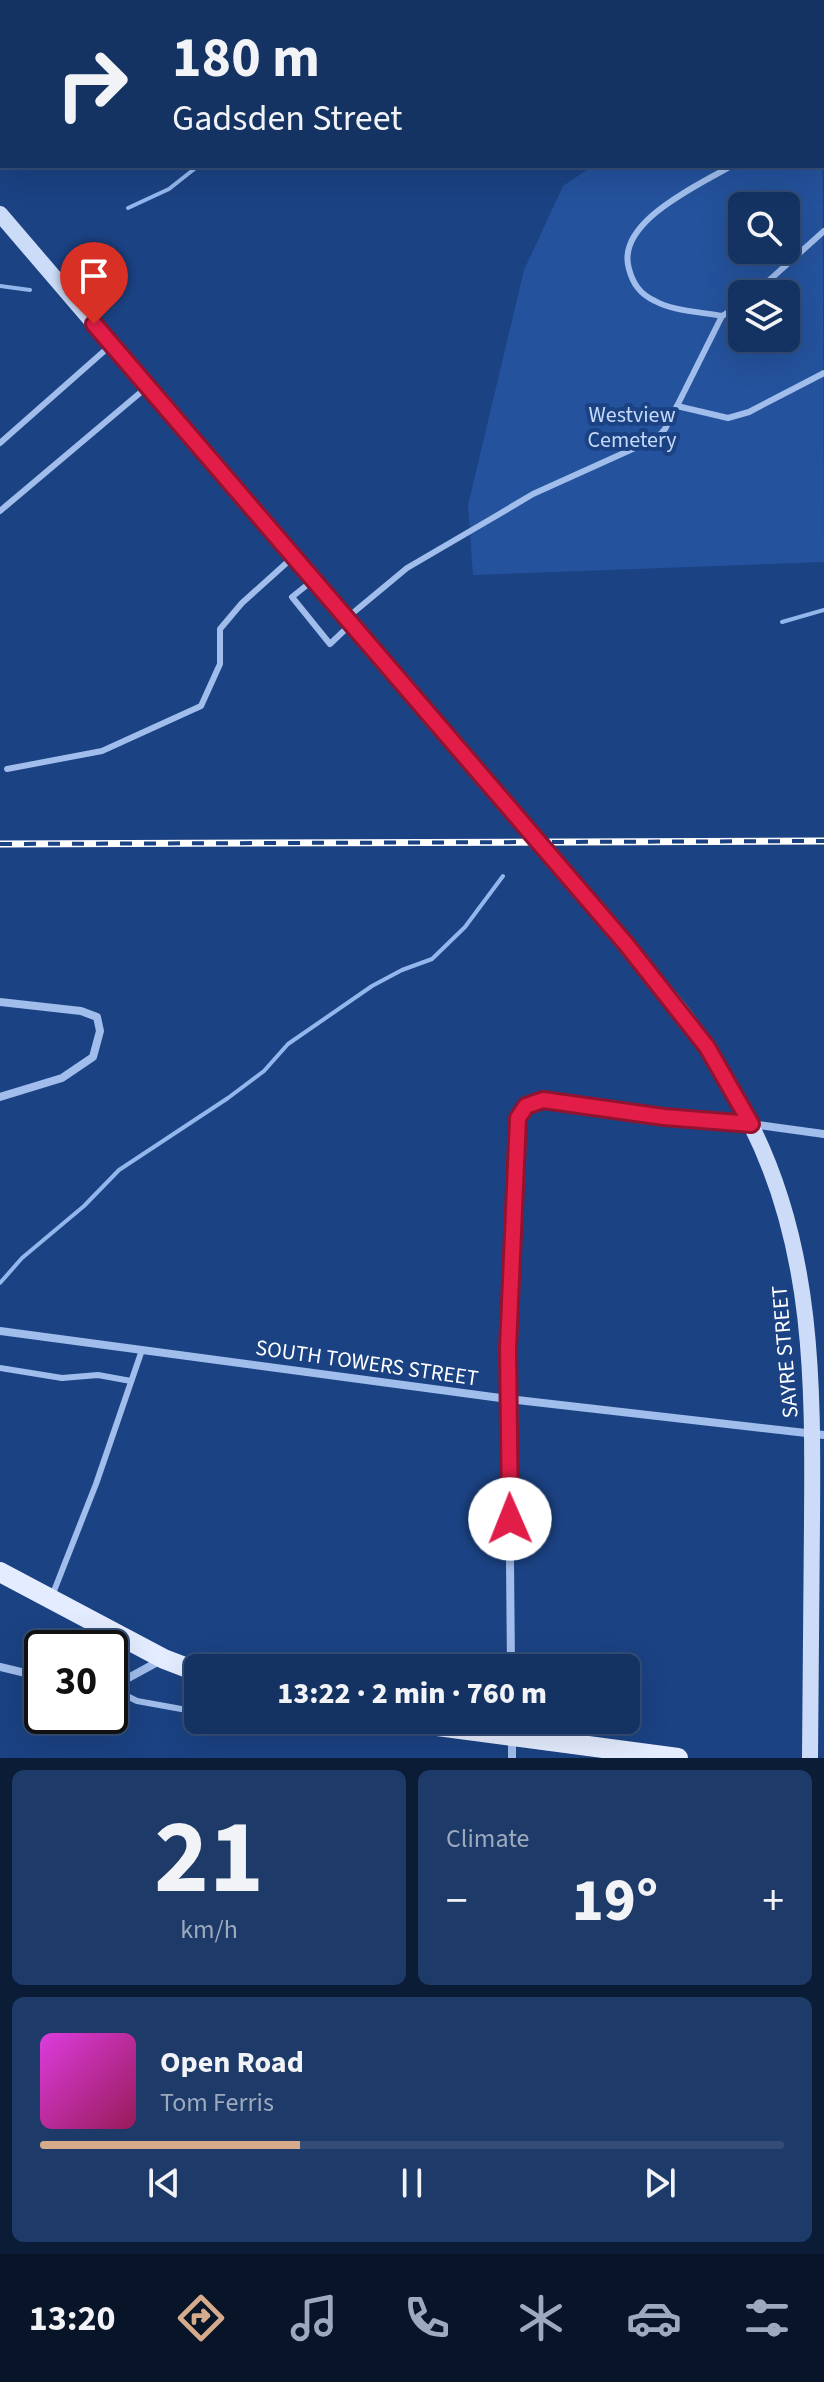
<!DOCTYPE html>
<html lang="en">
<head>
<meta charset="utf-8">
<style>
  :root { --surface:#143262; --page:#1d3a68; --text:#f1f3f6; --muted:#9daabe; --line:#334d77; --accent:#d6ab8b }
  body { margin:0; font-family:"Source Sans 3",sans-serif; background:var(--page); color:var(--text); height:100vh; display:flex; flex-direction:column; font-size:30px; white-space:nowrap }
  * { box-sizing:border-box; margin:0 }
  p { font-size:26px; color:var(--muted) }
  .icon { flex:none; width:44px; height:44px; fill:none; stroke:currentColor; stroke-width:2; stroke-linecap:round; stroke-linejoin:round }
  .map { position:relative; height:1758px; overflow:hidden }
  .panel { display:flex; flex-direction:column; gap:12px; padding:12px; background:#0b1c36; flex:1 }
  .panel>* { flex:none }
  .top-card { position:absolute; left:0px; top:0px; width:824px; height:168px; box-shadow:0 8px 32px #0002,0 0 0 2px var(--line); background:#143262; color:var(--text); overflow:hidden }
  .controls { position:absolute; left:728px; top:192px; display:grid; gap:16px }
  .controls a { display:grid; place-items:center; width:72px; height:72px; border-radius:12px; background:var(--surface); box-shadow:0 8px 32px #0002,0 0 0 2px var(--line); font-size:40px }
  .speed { position:absolute; left:24px; top:1630px; display:flex; gap:16px; font-size:40px; font-weight:700; text-align:center }
  .speed>* { display:grid; place-content:center; width:104px; height:104px; border-radius:50%; background:var(--surface); box-shadow:0 8px 32px #0002,0 0 0 2px var(--line); line-height:1 }
  .speed .limit { border:4px solid #111; border-radius:12px; background:#fff; color:#111 }
  .pin { position:absolute; display:grid; place-items:center; width:68px; height:68px; color:#fff; margin:-82px -34px; border-radius:50% 50% 50% 0; rotate:-45deg; box-shadow:0 0 8px #0007 }
  .pin .icon { rotate:45deg }
  .me { position:absolute; width:88px; margin:-44px; rotate:359deg; stroke-linejoin:round; filter:drop-shadow(0 0 6px #0008) }
  .turn { display:flex; align-items:center; gap:28px; height:168px; padding:0 40px; font-size:36px }
  .turn .icon { width:104px; height:104px; stroke-width:2.5 }
  .turn b { display:block; font-size:56px; line-height:68px }
  .big { font-size:60px; font-weight:800; line-height:1.1 }
  .panel .tile { flex:1; display:flex; flex-direction:column; justify-content:center; gap:12px; min-width:0; padding:0 28px; border-radius:12px; background:var(--page) }
  .panel .dial { align-items:center; gap:0 }
  .dial b { font-size:104px; line-height:1 }
  .song { display:flex; align-items:center; gap:24px }
  .cover { width:96px; height:96px; border-radius:12px; background:linear-gradient(135deg,hsl(300 70% 55%),hsl(330 70% 35%)) }
  .played { height:8px; border-radius:4px; background:linear-gradient(90deg,var(--accent) 35%,var(--line) 35%) }
  .keys { display:flex; justify-content:space-around; direction:ltr }
  .heat { display:flex; justify-content:space-between; align-items:center; font-size:44px; direction:ltr }
  .panel .tiles { flex:1; display:grid; gap:12px; grid-template-columns:1fr 1fr }
  .tile:last-child { grid-column:span 2 }
  .trip { position:absolute; left:184px; top:1654px; width:456px; height:80px; border-radius:12px; background:var(--surface); box-shadow:0 8px 32px #0002,0 0 0 2px var(--line); font-weight:800; line-height:80px; text-align:center }
  .tab-bar { display:flex; height:128px; justify-content:space-around; align-items:center; background:#081427; color:var(--muted) }
  .tab-bar .icon { width:56px; height:56px }
  .tab-bar .selected { color:var(--accent) }
  .tab-bar b { font-size:36px; color:var(--text) }
  .map>svg:first-child { display:block }
  .green { fill:#24529c; fill-rule:evenodd }
  .lines { fill:none; stroke-linecap:round; stroke-linejoin:round }
  .stream { stroke:#93b7ed; stroke-width:4 }
  .lane { stroke:#a0bdeb; stroke-width:6 }
  .street { stroke:#a0bdeb; stroke-width:8 }
  .secondary { stroke:#ccdcf8; stroke-width:16 }
  .primary { stroke:#e4edff; stroke-width:20 }
  .rail-casing { stroke:#fff; stroke-width:7 }
  .rail { stroke:#1b4283; stroke-width:4; stroke-dasharray:12; stroke-linecap:butt }
  .route-casing { stroke:#92132f; stroke-width:20 }
  .route { stroke:#e11d48; stroke-width:14 }
  .labels { text-anchor:middle; stroke-width:8; stroke-linejoin:round; paint-order:stroke }
  .park-label { font-size:22px; fill:#c5d9f8; stroke:#1b4283 }
  .street-label { font-size:22px; fill:#fff; stroke:#1b4283 }
</style>
</head>
<body>
<div class="map">
<svg width="824" height="1758" viewBox="0 0 824 1758">
  <rect width="100%" height="100%" fill="#1b4283"/>
  <path class="green" d="M822,27L824,562L473,575L468,505L524,270L563,186L593,166H822ZM742,206H786V250H742ZM742,294H786V338H742Z"/>
  <g class="lines">
    <g class="stream">
      <path d="M646,2L650,0"/>
      <path d="M128,208L169,189L198,166"/>
      <path d="M0,286L30,290"/>
      <path d="M782,622L824,610"/>
      <path d="M0,1283L22,1258L84,1206L119,1170L228,1098L264,1071L288,1044L372,986L402,970L432,959L465,927L503,876"/>
    </g>
    <g class="lane">
      <path d="M822,128H824"/>
      <path d="M754,294L824,231"/>
      <path d="M722,316C701,312 673,311 655,301C640,294 633,284 629,269C615,222 698,186 731,166"/>
      <path d="M677,406L722,316L742,304"/>
      <path d="M0,443L111,345"/>
      <path d="M0,511L147,387"/>
      <path d="M312,581L292,597L330,644L350,625"/>
      <path d="M348,617L407,568L496,516L533,494L657,438L665,429L677,406L728,418L749,412L824,373"/>
      <path d="M7,769L102,751L201,706L220,664V629L242,603L292,558"/>
      <path d="M0,1368L62,1378L98,1375L131,1381"/>
      <path d="M52,1596L96,1484L142,1350"/>
      <path d="M111,1688L137,1701L198,1712"/>
      <path d="M250,1720H264"/>
    </g>
    <g class="street">
      <path d="M32,0L34,2"/>
      <path d="M391,2L396,0"/>
      <path d="M0,123H2"/>
      <path d="M0,1002L81,1011L97,1017L100,1031L93,1057L62,1078L0,1097"/>
      <path d="M0,1331L508,1399L824,1435"/>
      <path d="M92,1648L100,1626"/>
      <path d="M0,1667L42,1677"/>
      <path d="M511,1668L508,1348L518,1118L526,1106L543,1100L664,1117L751,1124L824,1134"/>
      <path d="M110,1688L163,1659"/>
      <path d="M512,1720V1758"/>
    </g>
    <path class="secondary" d="M0,214L626,944C653,978 685,1012 708,1049C723,1073 737,1098 750,1123C814,1249 813,1384 812,1521C811,1600 810,1679 810,1758"/>
    <g class="primary">
      <path d="M0,1572L164,1659L198,1672"/>
      <path d="M392,1720L678,1758"/>
    </g>
    <defs>
      <path id="rail" d="M0,844L824,841"/>
    </defs>
    <use href="#rail" class="rail-casing"/>
    <use href="#rail" class="rail"/>
  </g>
  <g class="lines">
    <defs>
      <path id="route" d="M94,324L626,944L707,1047L751,1124L664,1117L543,1100L526,1106L518,1118L508,1348L510,1519"/>
    </defs>
    <use href="#route" class="route-casing"/>
    <use href="#route" class="route"/>
  </g>
  <g class="labels">
    <g class="park-label">
      <text x="632" y="422">Westview<tspan x="632" dy="25">Cemetery</tspan></text>
    </g>
    <g class="street-label">
      <text transform="translate(784 1352) rotate(-95)" y="8">SAYRE STREET</text>
      <text transform="translate(367 1362) rotate(8)" y="8">SOUTH TOWERS STREET</text>
    </g>
  </g>
</svg>
<div class="controls">
<a><svg class="icon" aria-label="search" viewBox="0 0 24 24"><circle cx="10" cy="10" r="6"/><path d="M15 15l6 6"/></svg></a>
<a><svg class="icon" aria-label="layers" viewBox="0 0 24 24"><path d="M12 4l9 5-9 5-9-5zM3 14l9 5 9-5"/></svg></a>
</div>
<div class="speed"><div class="limit">30</div></div>
<div class="pin" style="left:94px;top:324px;background:#d93025"><svg class="icon" aria-label="arrive" viewBox="0 0 24 24"><path d="M6 21V4h12l-3 4 3 4H6"/></svg></div>
<svg class="me" style="left:510px;top:1519px" viewBox="-20 -20 40 40"><circle r="19" fill="#fff"/><path d="M0-13L10 11 0 6-10 11z" fill="#e11d48"/></svg>
<div class="trip">13:22 · 2 min · 760 m</div>
<div class="top-card">
<div class="turn"><svg class="icon" aria-label="right" viewBox="0 0 24 24"><path d="M7 20v-9h11M14 6l5 5-5 5"/></svg><div><b>180 m</b>Gadsden Street</div></div>
</div>
</div>
<section class="panel">
<div class="tiles">
<div class="tile dial"><b>21</b><p>km/h</p></div>
<div class="tile"><p>Climate</p>
<div class="heat"><a>−</a><b class="big">19°</b><a>+</a></div>
</div>
<div class="tile">
<div class="song"><i class="cover"></i><div><b>Open Road</b><p>Tom Ferris</p></div></div>
<div class="played"></div>
<div class="keys"><svg class="icon" aria-label="previous" viewBox="0 0 24 24"><path d="M18 5L8 12l10 7zM5 5v14"/></svg><svg class="icon" aria-label="pause" viewBox="0 0 24 24"><path d="M8 5v14M16 5v14"/></svg><svg class="icon" aria-label="next" viewBox="0 0 24 24"><path d="M6 5l10 7-10 7zM19 5v14"/></svg></div>
</div>
</div>
</section>
<nav class="tab-bar">
<b>13:20</b>
<svg class="icon selected" aria-label="directions" viewBox="0 0 24 24"><path d="M12 3l9 9-9 9-9-9zM9 14v-3h6M13 9l2 2-2 2"/></svg>
<svg class="icon" aria-label="music" viewBox="0 0 24 24"><path d="M9 18V5l10-2v13"/><circle cx="6" cy="18" r="3"/><circle cx="16" cy="16" r="3"/></svg>
<svg class="icon" aria-label="phone" viewBox="0 0 24 24"><path d="M5 4h4l2 5-3 2q2 4 5 5l2-3 5 2v4C11 20 4 13 5 4z"/></svg>
<svg class="icon" aria-label="climate" viewBox="0 0 24 24"><path d="M12 3v18M4 7l16 10M4 17L20 7"/></svg>
<svg class="icon" aria-label="car" viewBox="0 0 24 24"><path d="M5 17H2v-5l4-1 3-4h7l3 4 3 1v5h-3M9 17h6M6 11h13"/><circle cx="7" cy="17" r="2"/><circle cx="17" cy="17" r="2"/></svg>
<svg class="icon" aria-label="filters" viewBox="0 0 24 24"><path d="M4 7h16M4 17h16"/><circle cx="9" cy="7" r="2"/><circle cx="15" cy="17" r="2"/></svg>
</nav>
</body>
</html>
